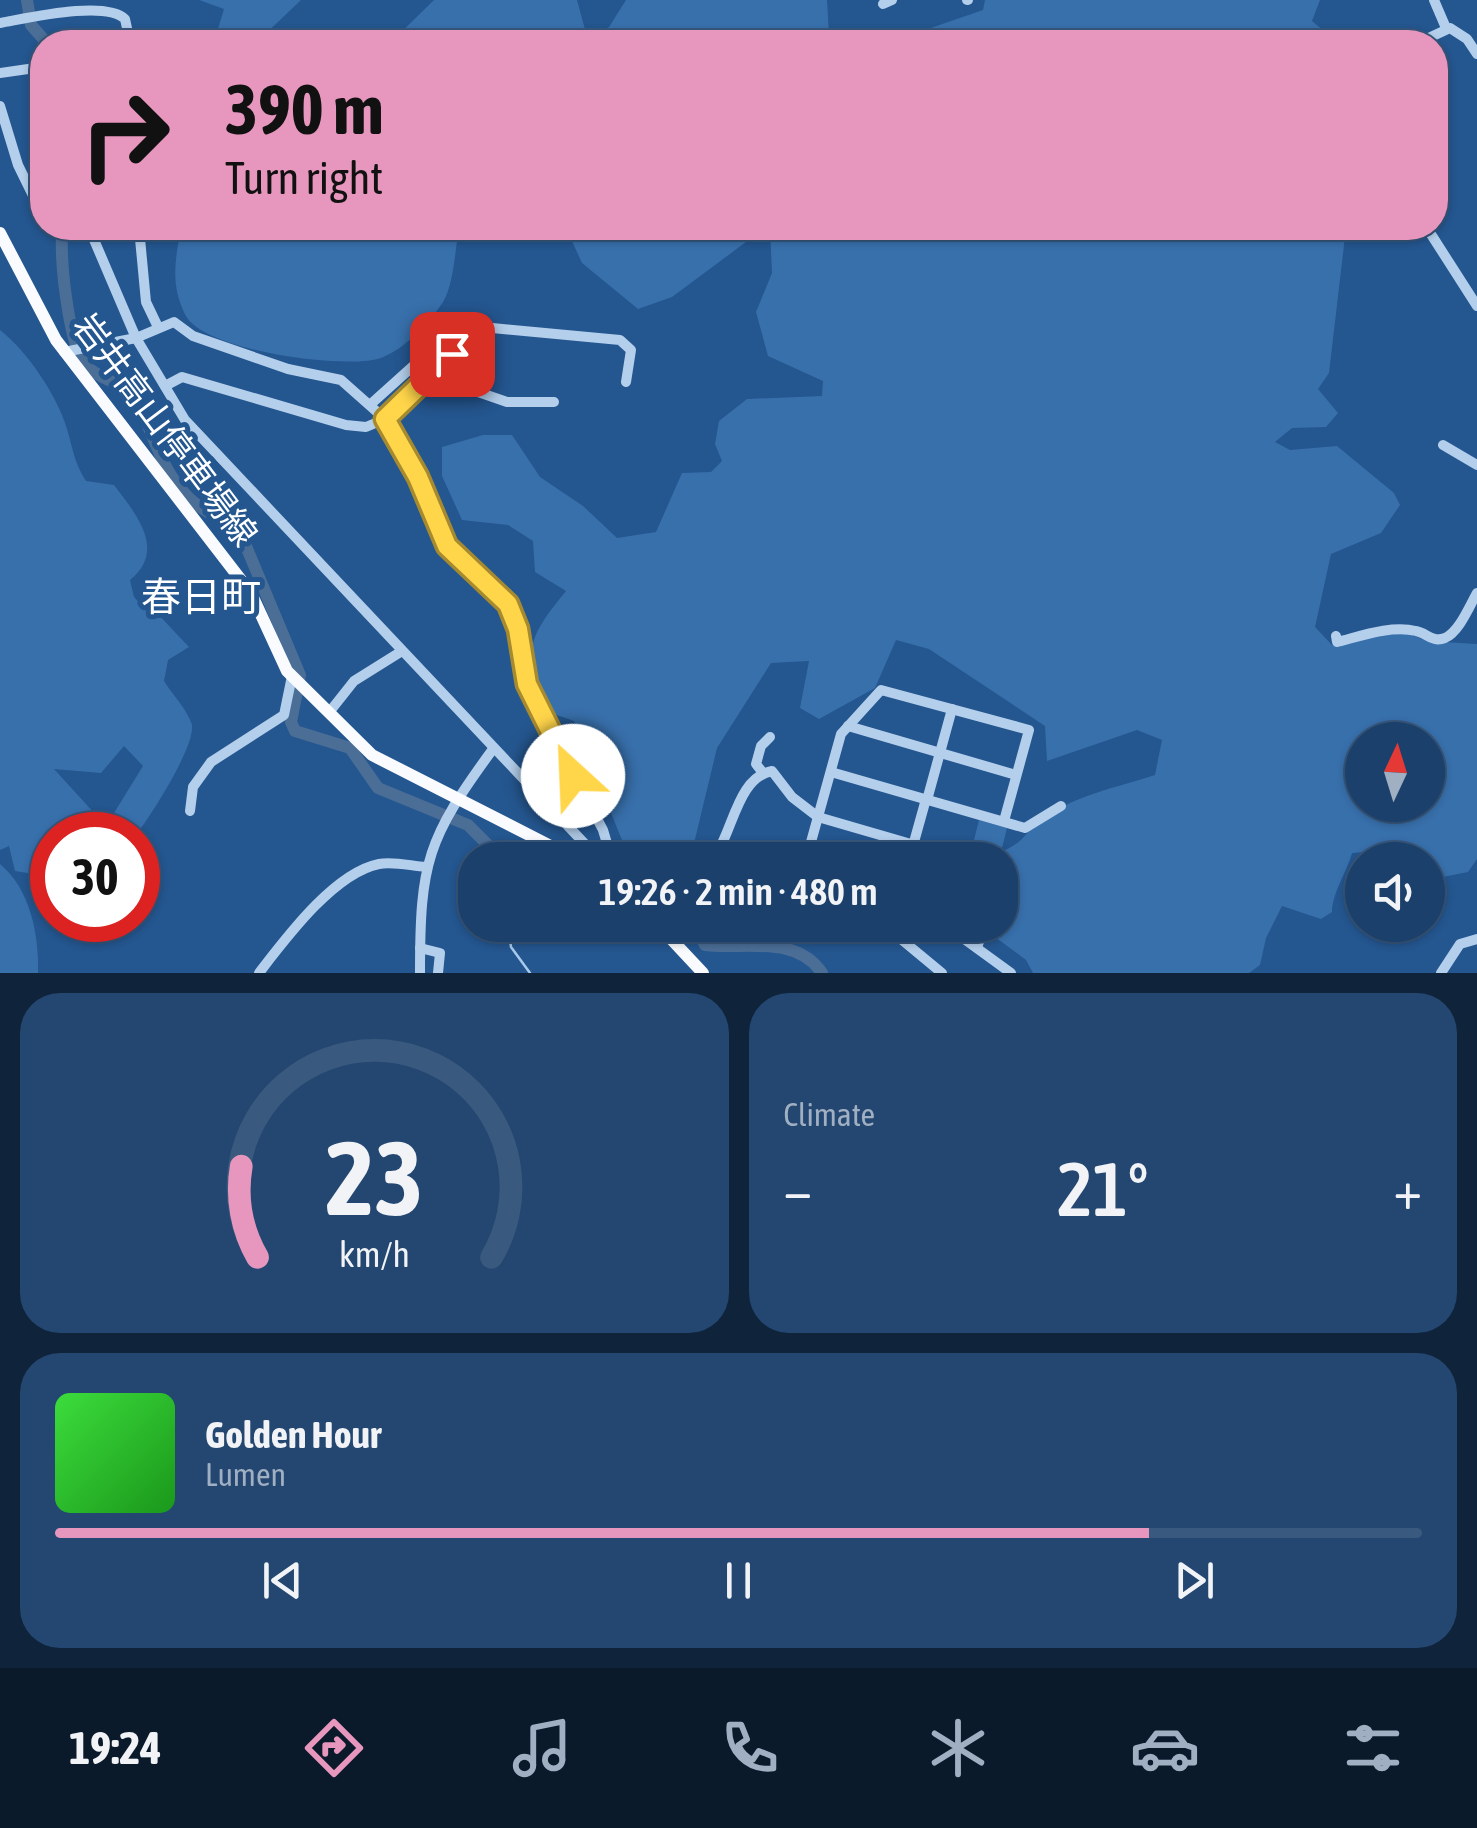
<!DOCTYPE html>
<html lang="en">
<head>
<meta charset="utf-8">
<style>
  :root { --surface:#1b406b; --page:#244771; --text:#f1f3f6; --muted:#a0afc1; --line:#39597e; --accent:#e797bd }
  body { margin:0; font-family:"Asap Condensed","Noto Sans JP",sans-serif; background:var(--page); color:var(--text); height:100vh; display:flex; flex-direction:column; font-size:38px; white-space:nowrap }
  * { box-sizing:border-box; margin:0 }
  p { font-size:32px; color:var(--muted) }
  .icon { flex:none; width:55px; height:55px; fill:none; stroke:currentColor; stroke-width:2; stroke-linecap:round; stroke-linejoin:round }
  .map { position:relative; height:973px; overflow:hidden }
  .sheet { display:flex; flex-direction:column; gap:20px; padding:20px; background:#0f233b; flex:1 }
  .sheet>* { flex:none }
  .banner { position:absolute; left:30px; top:30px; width:1418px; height:210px; border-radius:40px; box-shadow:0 2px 8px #0004,0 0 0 2px var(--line); background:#e797bd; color:#111; overflow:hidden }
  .needle { width:65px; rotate:4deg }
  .buttons { position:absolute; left:1345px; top:722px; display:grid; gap:20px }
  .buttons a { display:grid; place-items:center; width:100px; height:100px; border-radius:50%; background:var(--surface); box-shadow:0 2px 8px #0004,0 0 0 2px var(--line); font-size:50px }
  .speed { position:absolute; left:30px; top:812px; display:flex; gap:20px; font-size:50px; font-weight:700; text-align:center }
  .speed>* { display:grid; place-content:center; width:130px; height:130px; border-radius:50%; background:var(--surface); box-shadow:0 2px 8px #0004,0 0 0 2px var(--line); line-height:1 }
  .speed .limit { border:15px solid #d22; background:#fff; color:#111 }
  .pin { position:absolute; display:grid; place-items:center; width:85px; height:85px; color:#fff; margin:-42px; border-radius:20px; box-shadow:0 5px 15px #0006 }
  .me { position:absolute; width:110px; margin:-55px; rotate:335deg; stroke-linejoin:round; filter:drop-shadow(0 0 8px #0008) }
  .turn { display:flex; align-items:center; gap:35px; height:210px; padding:0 30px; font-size:45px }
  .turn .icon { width:130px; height:130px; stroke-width:2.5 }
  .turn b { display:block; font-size:70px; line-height:85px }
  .big { font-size:75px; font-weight:600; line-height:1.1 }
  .sheet .card { flex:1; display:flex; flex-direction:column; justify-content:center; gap:15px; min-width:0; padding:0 35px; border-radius:40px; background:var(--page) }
  .sheet .dial { align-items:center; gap:0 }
  .dial svg { height:260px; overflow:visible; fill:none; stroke:var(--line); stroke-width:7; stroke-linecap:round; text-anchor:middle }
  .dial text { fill:var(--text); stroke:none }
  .song { display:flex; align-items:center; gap:30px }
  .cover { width:120px; height:120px; border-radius:15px; background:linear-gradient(135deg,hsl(120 70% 55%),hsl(120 70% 35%)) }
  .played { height:10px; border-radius:5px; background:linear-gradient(90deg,var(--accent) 80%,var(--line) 80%) }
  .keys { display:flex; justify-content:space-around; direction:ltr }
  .heat { display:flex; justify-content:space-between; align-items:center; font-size:55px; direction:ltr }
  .sheet .tiles { flex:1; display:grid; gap:20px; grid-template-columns:1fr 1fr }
  .card:last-child { grid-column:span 2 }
  .trip { position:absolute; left:458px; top:842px; width:560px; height:100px; border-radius:40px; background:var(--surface); box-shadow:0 2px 8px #0004,0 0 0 2px var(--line); font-weight:600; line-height:100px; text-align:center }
  .menu { display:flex; height:160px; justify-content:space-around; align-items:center; background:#0b1a2b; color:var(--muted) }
  .menu .icon { width:70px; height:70px }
  .menu .active { color:var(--accent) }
  .menu b { font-size:45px; color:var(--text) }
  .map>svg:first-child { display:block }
  .green { fill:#3870ac; fill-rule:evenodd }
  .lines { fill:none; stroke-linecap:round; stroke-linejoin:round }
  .stream { stroke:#a8caec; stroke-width:2.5 }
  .river { stroke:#4b6e97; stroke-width:12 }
  .minor { stroke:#b4cfec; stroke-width:10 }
  .major { stroke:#f9fbff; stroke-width:12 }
  .route-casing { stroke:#a68a30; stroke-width:25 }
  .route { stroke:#ffd54a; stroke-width:18 }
  .labels { text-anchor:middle; stroke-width:10; stroke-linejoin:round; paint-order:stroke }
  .street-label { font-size:35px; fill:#fff; stroke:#24568f }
  .quarter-label { font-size:40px; fill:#fff; stroke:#24568f }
</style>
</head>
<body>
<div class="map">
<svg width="1477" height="973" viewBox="0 0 1477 973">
  <rect width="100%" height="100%" fill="#24568f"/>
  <g class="green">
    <path d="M199,0H301L257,42H214L224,9Z"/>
    <path d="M434,0H577L587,37L609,27L626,0H827L829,35L824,42H543L499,34L482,42H391Z"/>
    <path d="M985,0H1320L1312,21L1337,42H890L983,10Z"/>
    <path d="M181,228H459C455,249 454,284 443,302C429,323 405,349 381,358C347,370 205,351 186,316C170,286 175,260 181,228Z"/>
    <path d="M566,228H750L746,242L672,297L638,309L582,263Z"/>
    <path d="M770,228H1346L1329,373L1318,389L1338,413L1326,427L1292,428L1275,442L1290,450L1337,446L1394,493L1400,505L1381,533L1331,554L1315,627L1332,645L1405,632L1427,641L1477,644V859L1468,872L1428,880V860H1381L1378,851L1352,853C1347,872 1332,893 1332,912L1321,919L1282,906L1266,938L1260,965L1249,973H1033L1026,960L995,937L1003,881L1000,860H969L979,820L1007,828L1001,852C1025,841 1021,838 1037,823C1068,797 1118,787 1155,775L1162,740L1137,730L1047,761L1045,726L929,649L896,640L875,688L819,719L800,708L809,661L771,663L717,748L690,860H630L574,721L554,714C524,652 522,645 566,591L535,572L533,541L508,525L462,520L442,476V447L483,435H512L540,477L583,506L617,538L656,532L682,473L711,472L722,461L715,444L719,421L747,399L822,396L823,381L768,356L756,312L772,273ZM1362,740H1428V805H1362Z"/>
    <path d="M0,330C27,351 57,395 67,429C73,449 74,462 86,481L114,485C136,514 167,550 130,580L134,597L147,611H155L189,647L168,660L164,681C172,694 185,707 191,722C200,740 150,817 136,835H52V892L36,885L34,874L15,871L9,846L0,850ZM124,746L143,766L106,826L54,769L101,773Z"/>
    <path d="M0,864C30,889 39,934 38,973H0Z"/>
  </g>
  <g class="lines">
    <path class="stream" d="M508,925L511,947L530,973"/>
    <g class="river">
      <path d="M27,0L31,25L46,42"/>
      <path d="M63,228C58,252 69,343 84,363C97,380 120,379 133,398C155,429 156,465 189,498C205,514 228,520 243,539L300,675L291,722L295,731L350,748L378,788L468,825L503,860"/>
      <path d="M696,925L705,945C744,950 796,934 822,973"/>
    </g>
    <g class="minor">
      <path d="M967,0H968"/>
      <path d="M1434,0L1446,28"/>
      <path d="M883,4L892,0"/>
      <path d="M0,23C29,18 105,0 125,19L130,42"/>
      <path d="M1420,42L1450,28L1467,39L1477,54"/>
      <path d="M0,73L42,67"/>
      <path d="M0,106L18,165L42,214"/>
      <path d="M89,228L136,338L185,420L600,860"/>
      <path d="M139,228L146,302L157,325"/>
      <path d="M1427,228L1477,306"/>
      <path d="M64,352L136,338L174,322L193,336L288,369L341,380L385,419L418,477L447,546L508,604L528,687L603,830L612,860"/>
      <path d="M429,375L507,402H554"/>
      <path d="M165,386L182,377L346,425L366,427L385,419L475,333L492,328L620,340L631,350L626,382"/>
      <path d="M372,403L451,332"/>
      <path d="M1443,445L1477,465"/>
      <path d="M1336,636L1337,642C1361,636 1391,625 1416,631C1427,633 1432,643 1445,638C1459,632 1469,607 1477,593"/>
      <path d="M331,710L354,681L402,651"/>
      <path d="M848,726L1016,775"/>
      <path d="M831,772L1025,828L1061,806"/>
      <path d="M763,773L756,764L761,746L770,737"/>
      <path d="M927,800L952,709"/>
      <path d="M190,811L193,787L211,762L284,715L292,676"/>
      <path d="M711,860C733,838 735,778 772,771L792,797L818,817L966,860"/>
      <path d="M806,860L841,734L881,690L1029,730L1004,821"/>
      <path d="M909,860L926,799"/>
      <path d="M884,925L942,973"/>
      <path d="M945,925L1011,973"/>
      <path d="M420,948L440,953L438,973"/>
      <path d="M977,948L984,925"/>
      <path d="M259,973C286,938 334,873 379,864C393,861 411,866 426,867"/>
      <path d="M420,973C420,862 427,839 493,749"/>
      <path d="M1441,973L1460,944L1477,939"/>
    </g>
    <g class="major">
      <path d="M0,233L56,340L251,593L287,671L372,755L578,860"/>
      <path d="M658,925L703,973"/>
    </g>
  </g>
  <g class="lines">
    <defs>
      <path id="route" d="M452,354L385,419L418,477L447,546L508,604L518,629L527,684L573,776"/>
    </defs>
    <use href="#route" class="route-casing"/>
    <use href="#route" class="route"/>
  </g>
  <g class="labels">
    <g class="street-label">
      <text transform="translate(165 430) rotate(53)" y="12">岩井高山停車場線</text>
    </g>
    <g class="quarter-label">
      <text x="201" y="611">春日町</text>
    </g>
  </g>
</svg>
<div class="buttons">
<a><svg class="needle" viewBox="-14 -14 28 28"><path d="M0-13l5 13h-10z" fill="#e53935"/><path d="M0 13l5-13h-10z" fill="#a0afc1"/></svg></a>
<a><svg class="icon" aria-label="sound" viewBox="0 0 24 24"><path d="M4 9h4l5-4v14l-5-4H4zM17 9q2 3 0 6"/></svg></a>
</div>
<div class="speed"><div class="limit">30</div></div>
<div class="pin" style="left:452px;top:354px;background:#d93025"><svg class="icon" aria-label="arrive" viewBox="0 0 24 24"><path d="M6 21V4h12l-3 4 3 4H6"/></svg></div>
<svg class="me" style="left:573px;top:776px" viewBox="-20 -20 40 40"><circle r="19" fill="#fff"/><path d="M0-13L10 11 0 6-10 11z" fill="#ffd54a"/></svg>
<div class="trip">19:26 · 2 min · 480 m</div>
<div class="banner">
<div class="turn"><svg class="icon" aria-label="right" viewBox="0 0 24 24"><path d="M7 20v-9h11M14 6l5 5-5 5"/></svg><div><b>390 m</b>Turn right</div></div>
</div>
</div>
<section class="sheet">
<div class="tiles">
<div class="card dial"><svg viewBox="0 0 100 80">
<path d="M14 69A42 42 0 1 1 86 69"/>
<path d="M14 69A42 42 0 0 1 9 41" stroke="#e797bd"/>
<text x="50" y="56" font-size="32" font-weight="700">23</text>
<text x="50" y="72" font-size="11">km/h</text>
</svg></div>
<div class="card"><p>Climate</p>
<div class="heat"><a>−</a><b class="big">21°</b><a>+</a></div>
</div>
<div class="card">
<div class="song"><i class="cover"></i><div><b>Golden Hour</b><p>Lumen</p></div></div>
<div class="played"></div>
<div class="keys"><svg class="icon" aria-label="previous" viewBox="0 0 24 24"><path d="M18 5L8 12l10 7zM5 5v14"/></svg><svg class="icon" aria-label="pause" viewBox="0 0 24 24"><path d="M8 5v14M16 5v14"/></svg><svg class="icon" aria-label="next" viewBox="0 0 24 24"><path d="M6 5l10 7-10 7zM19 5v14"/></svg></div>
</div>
</div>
</section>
<nav class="menu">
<b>19:24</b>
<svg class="icon active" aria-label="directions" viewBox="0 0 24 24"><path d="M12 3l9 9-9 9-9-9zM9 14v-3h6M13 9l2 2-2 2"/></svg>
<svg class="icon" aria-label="music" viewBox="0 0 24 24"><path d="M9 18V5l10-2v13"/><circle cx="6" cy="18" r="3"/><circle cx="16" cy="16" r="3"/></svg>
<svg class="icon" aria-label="phone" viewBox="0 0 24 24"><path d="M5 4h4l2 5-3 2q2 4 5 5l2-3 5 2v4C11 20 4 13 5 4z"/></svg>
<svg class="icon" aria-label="climate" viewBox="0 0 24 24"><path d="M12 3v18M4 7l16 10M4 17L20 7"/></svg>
<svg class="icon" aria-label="car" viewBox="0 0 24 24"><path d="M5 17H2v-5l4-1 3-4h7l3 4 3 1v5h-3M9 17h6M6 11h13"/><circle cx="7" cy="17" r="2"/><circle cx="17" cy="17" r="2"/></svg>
<svg class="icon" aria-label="filters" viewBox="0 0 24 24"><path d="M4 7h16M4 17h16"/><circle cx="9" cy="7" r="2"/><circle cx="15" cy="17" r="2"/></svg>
</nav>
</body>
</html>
